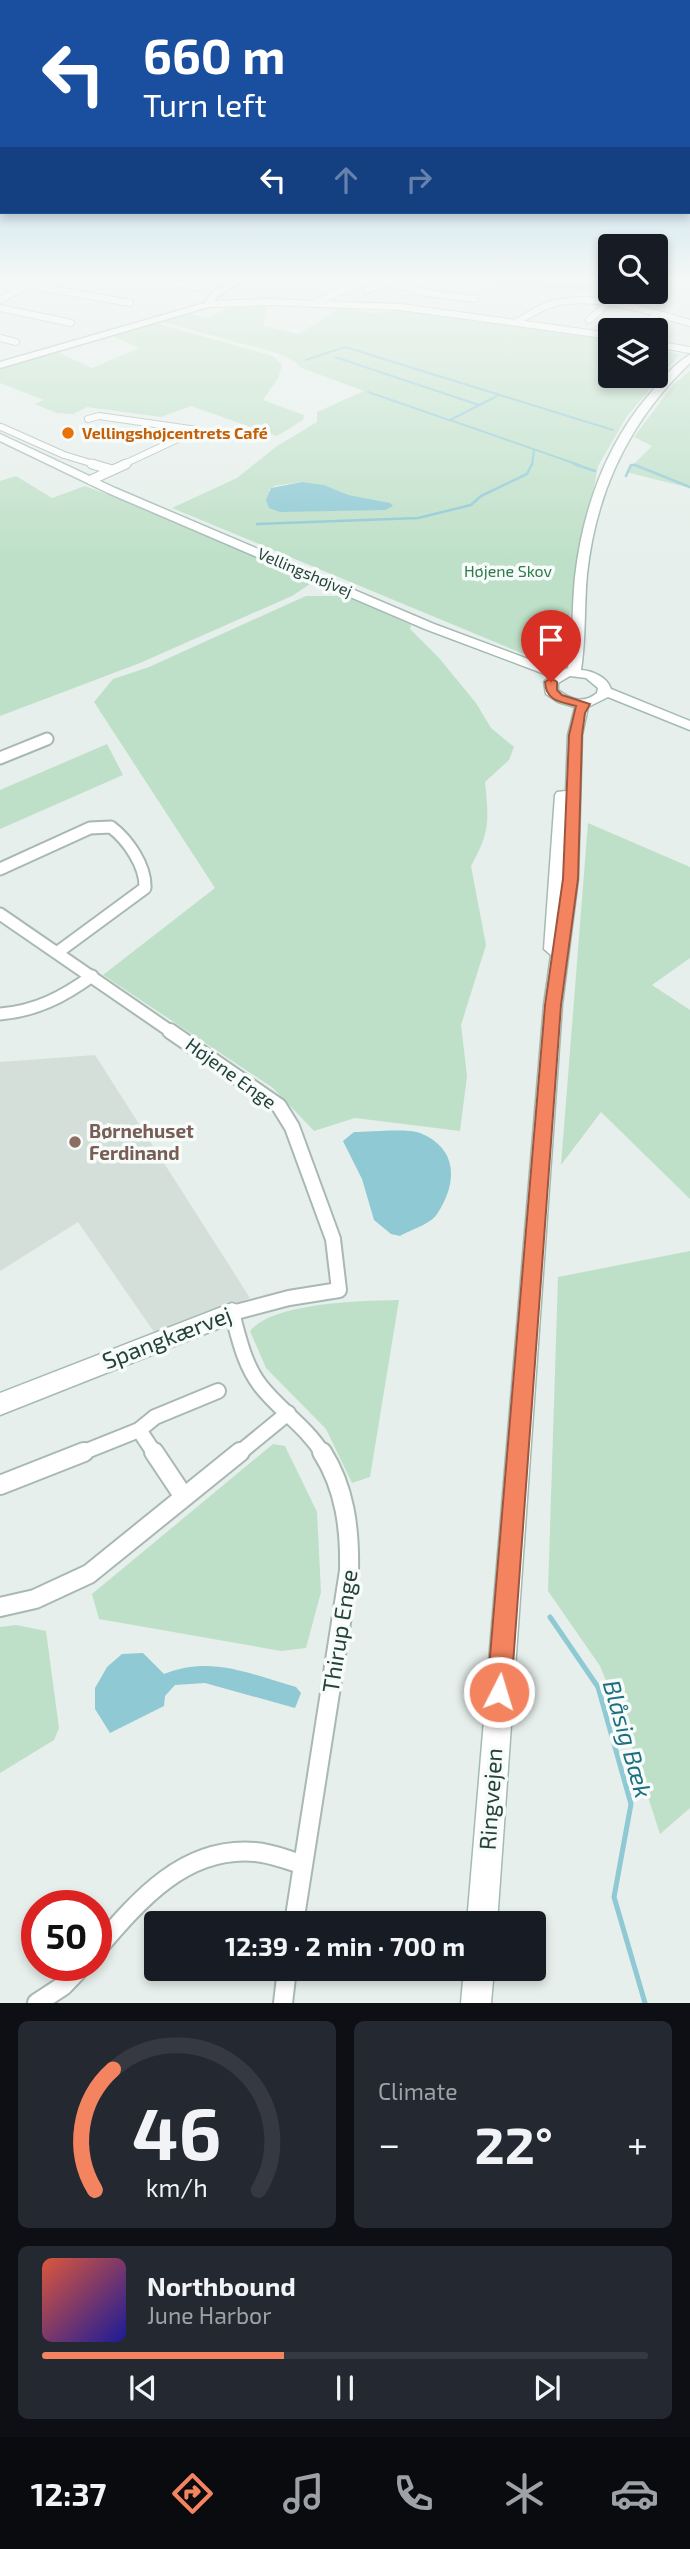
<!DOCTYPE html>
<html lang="en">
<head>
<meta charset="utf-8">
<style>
  :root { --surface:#171b24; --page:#242831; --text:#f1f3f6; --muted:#9ea1a6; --line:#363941; --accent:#f4845f }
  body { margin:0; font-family:"Exo 2",sans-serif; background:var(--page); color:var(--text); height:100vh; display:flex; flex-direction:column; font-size:26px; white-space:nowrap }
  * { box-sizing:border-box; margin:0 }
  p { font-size:23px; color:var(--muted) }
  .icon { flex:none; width:38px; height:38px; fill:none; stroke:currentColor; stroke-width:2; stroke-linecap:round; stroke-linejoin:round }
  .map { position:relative; height:2003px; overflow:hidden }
  .drawer { display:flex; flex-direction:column; gap:18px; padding:18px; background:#0d0f14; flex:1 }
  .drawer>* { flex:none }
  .hud { position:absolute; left:0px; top:0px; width:691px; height:214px; box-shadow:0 4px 10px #0003; background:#1a4fa0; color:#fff; overflow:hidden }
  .buttons { position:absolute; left:598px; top:234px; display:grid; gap:14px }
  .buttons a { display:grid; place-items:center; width:70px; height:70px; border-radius:7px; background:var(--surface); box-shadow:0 4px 10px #0003; font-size:35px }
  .speed { position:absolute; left:21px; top:1890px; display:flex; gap:14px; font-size:35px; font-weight:700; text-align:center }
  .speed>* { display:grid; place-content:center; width:91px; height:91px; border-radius:50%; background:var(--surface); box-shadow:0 4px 10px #0003; line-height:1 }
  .speed .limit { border:10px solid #d22; background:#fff; color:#111 }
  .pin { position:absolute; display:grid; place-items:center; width:60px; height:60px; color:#fff; margin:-72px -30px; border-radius:50% 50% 50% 0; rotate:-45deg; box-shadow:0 0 7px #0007 }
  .pin .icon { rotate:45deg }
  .me { position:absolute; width:77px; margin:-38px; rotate:5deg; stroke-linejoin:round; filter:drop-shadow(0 0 5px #0008) }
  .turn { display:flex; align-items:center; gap:24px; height:147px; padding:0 28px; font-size:32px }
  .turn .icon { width:91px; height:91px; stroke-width:2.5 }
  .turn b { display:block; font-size:49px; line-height:60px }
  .lanes { display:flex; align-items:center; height:66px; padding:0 28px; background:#0003; justify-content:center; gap:35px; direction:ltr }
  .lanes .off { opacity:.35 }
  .big { font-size:52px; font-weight:700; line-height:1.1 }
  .drawer .card { flex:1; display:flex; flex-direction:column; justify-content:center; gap:10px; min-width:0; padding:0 24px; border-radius:10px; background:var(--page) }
  .drawer .dial { align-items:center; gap:0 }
  .dial svg { height:182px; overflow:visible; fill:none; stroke:var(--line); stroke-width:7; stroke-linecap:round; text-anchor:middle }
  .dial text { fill:var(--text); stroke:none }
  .song { display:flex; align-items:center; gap:21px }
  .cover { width:84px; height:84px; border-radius:10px; background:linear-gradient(135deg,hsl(10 70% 55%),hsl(240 70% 35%)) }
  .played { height:7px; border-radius:4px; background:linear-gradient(90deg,var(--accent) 40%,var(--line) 40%) }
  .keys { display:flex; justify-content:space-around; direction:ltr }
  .heat { display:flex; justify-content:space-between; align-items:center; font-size:38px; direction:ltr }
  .drawer .tiles { flex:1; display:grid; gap:18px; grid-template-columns:1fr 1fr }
  .card:last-child { grid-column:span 2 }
  .trip { position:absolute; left:144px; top:1911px; width:402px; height:70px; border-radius:7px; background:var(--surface); box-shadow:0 4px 10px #0003; font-weight:700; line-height:70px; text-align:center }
  .tab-bar { display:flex; height:112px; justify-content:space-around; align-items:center; background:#090b0e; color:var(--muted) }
  .tab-bar .icon { width:49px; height:49px }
  .tab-bar .on { color:var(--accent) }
  .tab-bar b { font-size:32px; color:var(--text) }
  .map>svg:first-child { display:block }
  .built { fill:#d4dfda }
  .green { fill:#bfe0c8; fill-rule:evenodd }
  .water { fill:#8ec9d4 }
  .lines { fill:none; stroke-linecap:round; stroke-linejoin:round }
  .stream-far2 { stroke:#8ec9d4; stroke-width:2 }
  .stream-far1 { stroke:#8ec9d4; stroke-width:2.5 }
  .stream { stroke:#8ec9d4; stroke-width:5 }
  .street-far4-casing { stroke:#a8b8b2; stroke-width:8 }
  .street-far3-casing { stroke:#a8b8b2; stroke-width:11 }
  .street-far2-casing { stroke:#a8b8b2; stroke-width:15 }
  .street-far1-casing { stroke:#a8b8b2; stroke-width:18 }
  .street-casing { stroke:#a8b8b2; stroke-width:22 }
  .secondary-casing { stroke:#a4bbb3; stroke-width:3 }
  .street-far4 { stroke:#fff; stroke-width:6 }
  .street-far3 { stroke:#fff; stroke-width:9 }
  .street-far2 { stroke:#fff; stroke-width:11 }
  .street-far1 { stroke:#fff; stroke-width:14 }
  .street { stroke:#fff; stroke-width:18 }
  .secondary { fill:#fff; fill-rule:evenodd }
  .route { fill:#f4845f; stroke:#9f563e; stroke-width:2 }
  .food-dot { fill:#e8710a; stroke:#f7fbf9; stroke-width:2.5 }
  .education-dot { fill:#8d6e63; stroke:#f7fbf9; stroke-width:2.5 }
  .labels { text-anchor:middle; stroke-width:7; stroke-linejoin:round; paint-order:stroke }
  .far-food-label { font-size:16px; font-weight:bold; fill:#c56008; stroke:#f7fbf9; text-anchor:start }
  .far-park-label { font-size:16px; fill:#2d7a4b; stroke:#f7fbf9 }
  .far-street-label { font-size:16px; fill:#24423a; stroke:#f7fbf9 }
  .street-label { font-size:19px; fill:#24423a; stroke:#f7fbf9 }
  .education-label { font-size:19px; font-weight:bold; fill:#785e54; stroke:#f7fbf9; text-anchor:start }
  .near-street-label { font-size:23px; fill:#24423a; stroke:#f7fbf9 }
  .near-water-label { font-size:24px; font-style:italic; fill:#1c6f80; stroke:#f7fbf9 }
</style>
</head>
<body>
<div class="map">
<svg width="690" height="2003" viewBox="0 0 690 2003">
  <rect width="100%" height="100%" fill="#e6efeb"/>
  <path class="built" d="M95,1055L250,1298L154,1332L78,1222L0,1271V1062Z"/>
  <g class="green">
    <path d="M451,276H611V278L590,291L519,286Z"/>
    <path d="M236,304H268L263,326L299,334L343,306C362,313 378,316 397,308L611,339V376H656V348L679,355L627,416L598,466L562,659H536L172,508L237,478L277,446L317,422V412L364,391L299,367L296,362L280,354L156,320L184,312L207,318ZM302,482L332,488L349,495L389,503L268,491L274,486Z"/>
    <path d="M152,322L273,356L282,365L278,378L263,400L304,415L303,420L277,436L191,406L161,417L87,407L73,414L57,413L35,404L44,400L0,383V368L55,351L92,368L139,348L110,335Z"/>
    <path d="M690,371V488L626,472L652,446L634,437L673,385Z"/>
    <path d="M16,476L52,498L85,486L122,500L313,582L292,596L140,663L0,716V481Z"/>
    <path d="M306,596H348L411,625L410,629L439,658L476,703L491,728L514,747L509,760L485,782C489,821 490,832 471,866L486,945L461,1025L467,1076L460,1131L355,1118L314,1131L273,1088L103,975L215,888L94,702L113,679L149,667Z"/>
    <path d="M107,744L123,775L0,829V790Z"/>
    <path d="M588,823L690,867V958L652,985L690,1010V1199L601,1112L561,1165Z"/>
    <path d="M690,1251V1808L660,1834L627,1732L600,1666L548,1591L558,1277Z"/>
    <path d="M399,1300L370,1477L352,1483L326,1429L266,1368L250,1331C274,1302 362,1301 399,1300Z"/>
    <path d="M273,1444L285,1446L317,1512L321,1592L306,1648L281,1651L99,1619L92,1594Z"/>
    <path d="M16,1625L46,1631L59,1728L54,1740L0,1773V1627Z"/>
  </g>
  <g class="water">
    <path d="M302,482L324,485L349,495L390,503L393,506L385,510L280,512L269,508L266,500L271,488Z"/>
    <path d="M354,1132C371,1132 405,1128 420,1133C458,1148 458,1183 437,1214C431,1224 410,1230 400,1236L391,1234L374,1220L362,1179L343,1141Z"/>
    <path d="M143,1653L164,1674C212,1655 249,1674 296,1687L301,1693L295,1708L205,1683L175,1685L165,1696L164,1706L110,1733L95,1709V1688L107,1667L122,1654Z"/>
  </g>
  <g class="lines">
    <g class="stream-far2">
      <path d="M335,357L479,405"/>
      <path d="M306,360L345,347L613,430"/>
      <path d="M368,392L449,420"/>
      <path d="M497,396L450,420L579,465"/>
      <path d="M532,465L534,450"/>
      <path d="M631,465H636"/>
    </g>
    <g class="stream-far1">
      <path d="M574,464L595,471"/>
      <path d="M626,476L631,465H635L690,487"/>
      <path d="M257,524L418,518L471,505L481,496L527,474L532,464"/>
    </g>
    <path class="stream" d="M550,1617L598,1687L631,1804L614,1897L645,2003"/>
    <defs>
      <g id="street-far4">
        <path d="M369,277L427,293L475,299"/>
        <path d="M173,282L198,288"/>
        <path d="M281,282L296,276"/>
        <path d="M29,285L130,303"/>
        <path d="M366,291L399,276"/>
        <path d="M0,300L43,276"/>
        <path d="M316,303L371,276"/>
        <path d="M209,304L268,302L401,307L611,336"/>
        <path d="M0,308L71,323"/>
        <path d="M589,320L606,305"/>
        <path d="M518,321C529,315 540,307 552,304C596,292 648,311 690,323"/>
        <path d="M637,328L658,314"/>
        <path d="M0,338L16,342"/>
        <path d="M656,344L690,350"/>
        <path d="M88,419L99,416L197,430L122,465"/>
        <path d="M1,427L64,455L97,465"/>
      </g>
      <g id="street-far3">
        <path d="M92,464L112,470"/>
        <path d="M91,480L126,464"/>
      </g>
      <g id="street-far2">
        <path d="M0,758L47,739"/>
        <path d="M0,869L90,828L111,827C128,840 146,866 145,888L58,952"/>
        <path d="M0,914L173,1033"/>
        <path d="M0,1014C36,1011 63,997 92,976"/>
      </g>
      <g id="street-far1">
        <path d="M170,1031L279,1106L292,1127L333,1239L339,1290L289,1298L232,1313C239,1338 244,1364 260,1385C279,1410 306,1426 323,1454"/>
        <path d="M139,1430L155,1417L218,1391"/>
        <path d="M79,1454L139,1430L155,1454"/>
        <path d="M238,1454L288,1413"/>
      </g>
      <g id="street">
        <path d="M154,1452L184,1497"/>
        <path d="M0,1485L84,1452"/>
        <path d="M0,1607L35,1599L89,1574L240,1452"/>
        <path d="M294,1923L349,1571C350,1529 345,1488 322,1452"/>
        <path d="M96,1950C138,1901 184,1846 255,1852C271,1853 287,1860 302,1864"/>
        <path d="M37,2003L63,1986L83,1965"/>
        <path d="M283,2003L287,1969"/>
      </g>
      <g id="secondary">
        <path d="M241,276H253C239,285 218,290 212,306L0,368V362L205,303C211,290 228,282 241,276Z"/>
        <path d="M690,355V363C630,420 596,491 587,574C584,606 586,638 581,670C593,671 607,677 611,689L690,721V730L608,697L588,707L582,735L578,879L562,1005L497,1923H467L544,1005L551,955L544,949L555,795L557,792L566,791L568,735L575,707L558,702L546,694L544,682L550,676L425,629L108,493L0,441V434L115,488L434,624L560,671L568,668C573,638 572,608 575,577C582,513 605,446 648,396C660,382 674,363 690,355ZM570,676L586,678L598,688L597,693C584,704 571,700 558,690V683Z"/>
        <path d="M232,1303L240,1306L243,1313L240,1320L0,1415V1393Z"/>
        <path d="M464,1969H494L491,2003H461Z"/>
      </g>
    </defs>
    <use href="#street-far4" class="street-far4-casing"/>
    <use href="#street-far3" class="street-far3-casing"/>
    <use href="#street-far2" class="street-far2-casing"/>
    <use href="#street-far1" class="street-far1-casing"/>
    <use href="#street" class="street-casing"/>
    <use href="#secondary" class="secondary-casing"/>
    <use href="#street-far4" class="street-far4"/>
    <use href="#street-far3" class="street-far3"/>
    <use href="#street-far2" class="street-far2"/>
    <use href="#street-far1" class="street-far1"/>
    <use href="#street" class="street"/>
    <use href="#secondary" class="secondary"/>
  </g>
  <linearGradient id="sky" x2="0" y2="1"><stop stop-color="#84bce0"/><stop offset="0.5" stop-color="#f4f8f6"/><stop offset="1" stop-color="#f4f8f6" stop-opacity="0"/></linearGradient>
  <rect width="690" height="557" fill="url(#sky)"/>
  <path class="route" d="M551,678L557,682V690L562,695L590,704L585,713L582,735L578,879L561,1005L511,1692L507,1701L499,1705L490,1701L487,1692L545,1005L563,879L569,735L576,706C560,702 546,701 545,682Z"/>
  <circle class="food-dot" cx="68" cy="433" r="7"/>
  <circle class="education-dot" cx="75" cy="1142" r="7"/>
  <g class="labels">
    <g class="far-food-label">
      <text x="82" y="439">Vellingshøjcentrets Café</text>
    </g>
    <g class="far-park-label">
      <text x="508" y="577">Højene Skov</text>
    </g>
    <g class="far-street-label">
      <text transform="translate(305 572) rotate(23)" y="6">Vellingshøjvej</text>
    </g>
    <g class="street-label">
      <text transform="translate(231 1073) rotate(36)" y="7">Højene Enge</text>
    </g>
    <g class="education-label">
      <text x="89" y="1138">Børnehuset<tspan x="89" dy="22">Ferdinand</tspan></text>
    </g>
    <g class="near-street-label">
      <text transform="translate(167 1338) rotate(-21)" y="8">Spangkærvej</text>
      <text transform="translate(340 1631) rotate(-81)" y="8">Thirup Enge</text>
      <text transform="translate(491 1799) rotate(-86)" y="8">Ringvejen</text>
    </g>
    <g class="near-water-label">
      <text transform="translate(627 1739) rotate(74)" y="8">Blåsig Bæk</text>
    </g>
  </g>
</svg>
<div class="buttons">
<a><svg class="icon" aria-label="search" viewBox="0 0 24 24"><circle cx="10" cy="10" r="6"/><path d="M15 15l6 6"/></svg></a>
<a><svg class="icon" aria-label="layers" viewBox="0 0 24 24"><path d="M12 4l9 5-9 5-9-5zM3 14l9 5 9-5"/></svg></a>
</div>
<div class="speed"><div class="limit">50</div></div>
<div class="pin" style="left:551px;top:682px;background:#d93025"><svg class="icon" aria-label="arrive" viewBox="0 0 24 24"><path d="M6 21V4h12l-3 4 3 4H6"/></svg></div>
<svg class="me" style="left:499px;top:1692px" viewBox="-20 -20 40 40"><circle r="17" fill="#f4845f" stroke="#fff" stroke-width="3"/><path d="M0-11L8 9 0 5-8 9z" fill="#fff"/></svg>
<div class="trip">12:39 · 2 min · 700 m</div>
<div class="hud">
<div class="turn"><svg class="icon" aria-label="left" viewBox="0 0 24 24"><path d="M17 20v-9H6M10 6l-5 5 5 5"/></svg><div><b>660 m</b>Turn left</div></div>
<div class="lanes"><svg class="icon" aria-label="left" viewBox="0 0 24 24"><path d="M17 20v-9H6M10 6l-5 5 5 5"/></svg><svg class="icon off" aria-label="ahead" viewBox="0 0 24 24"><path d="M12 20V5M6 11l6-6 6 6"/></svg><svg class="icon off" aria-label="right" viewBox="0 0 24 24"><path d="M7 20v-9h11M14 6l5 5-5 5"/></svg></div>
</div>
</div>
<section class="drawer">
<div class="tiles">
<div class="card dial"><svg viewBox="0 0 100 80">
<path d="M14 69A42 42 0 1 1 86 69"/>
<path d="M14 69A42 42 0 0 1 22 16" stroke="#f4845f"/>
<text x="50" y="56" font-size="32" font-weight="700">46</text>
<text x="50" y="72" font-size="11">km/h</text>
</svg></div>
<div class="card"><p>Climate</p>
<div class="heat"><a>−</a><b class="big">22°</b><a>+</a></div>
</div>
<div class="card">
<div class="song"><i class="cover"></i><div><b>Northbound</b><p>June Harbor</p></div></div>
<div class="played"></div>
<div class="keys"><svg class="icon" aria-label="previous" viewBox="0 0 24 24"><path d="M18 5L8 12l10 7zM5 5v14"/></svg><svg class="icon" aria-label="pause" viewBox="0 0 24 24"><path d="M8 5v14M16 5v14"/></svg><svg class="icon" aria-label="next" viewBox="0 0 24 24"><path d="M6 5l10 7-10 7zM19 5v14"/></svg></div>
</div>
</div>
</section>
<nav class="tab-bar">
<b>12:37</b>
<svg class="icon on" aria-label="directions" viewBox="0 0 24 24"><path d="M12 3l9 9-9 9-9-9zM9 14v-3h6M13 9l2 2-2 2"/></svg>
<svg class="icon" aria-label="music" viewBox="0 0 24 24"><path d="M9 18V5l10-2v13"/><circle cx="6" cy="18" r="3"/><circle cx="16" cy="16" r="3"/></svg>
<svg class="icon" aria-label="phone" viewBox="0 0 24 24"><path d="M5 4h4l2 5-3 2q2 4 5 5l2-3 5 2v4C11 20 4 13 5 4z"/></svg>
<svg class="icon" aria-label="climate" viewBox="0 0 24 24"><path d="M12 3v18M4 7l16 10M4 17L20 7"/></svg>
<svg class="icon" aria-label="car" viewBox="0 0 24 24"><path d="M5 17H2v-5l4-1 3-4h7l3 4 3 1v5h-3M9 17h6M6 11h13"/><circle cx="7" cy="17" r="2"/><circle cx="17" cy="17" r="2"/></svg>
</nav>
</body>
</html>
